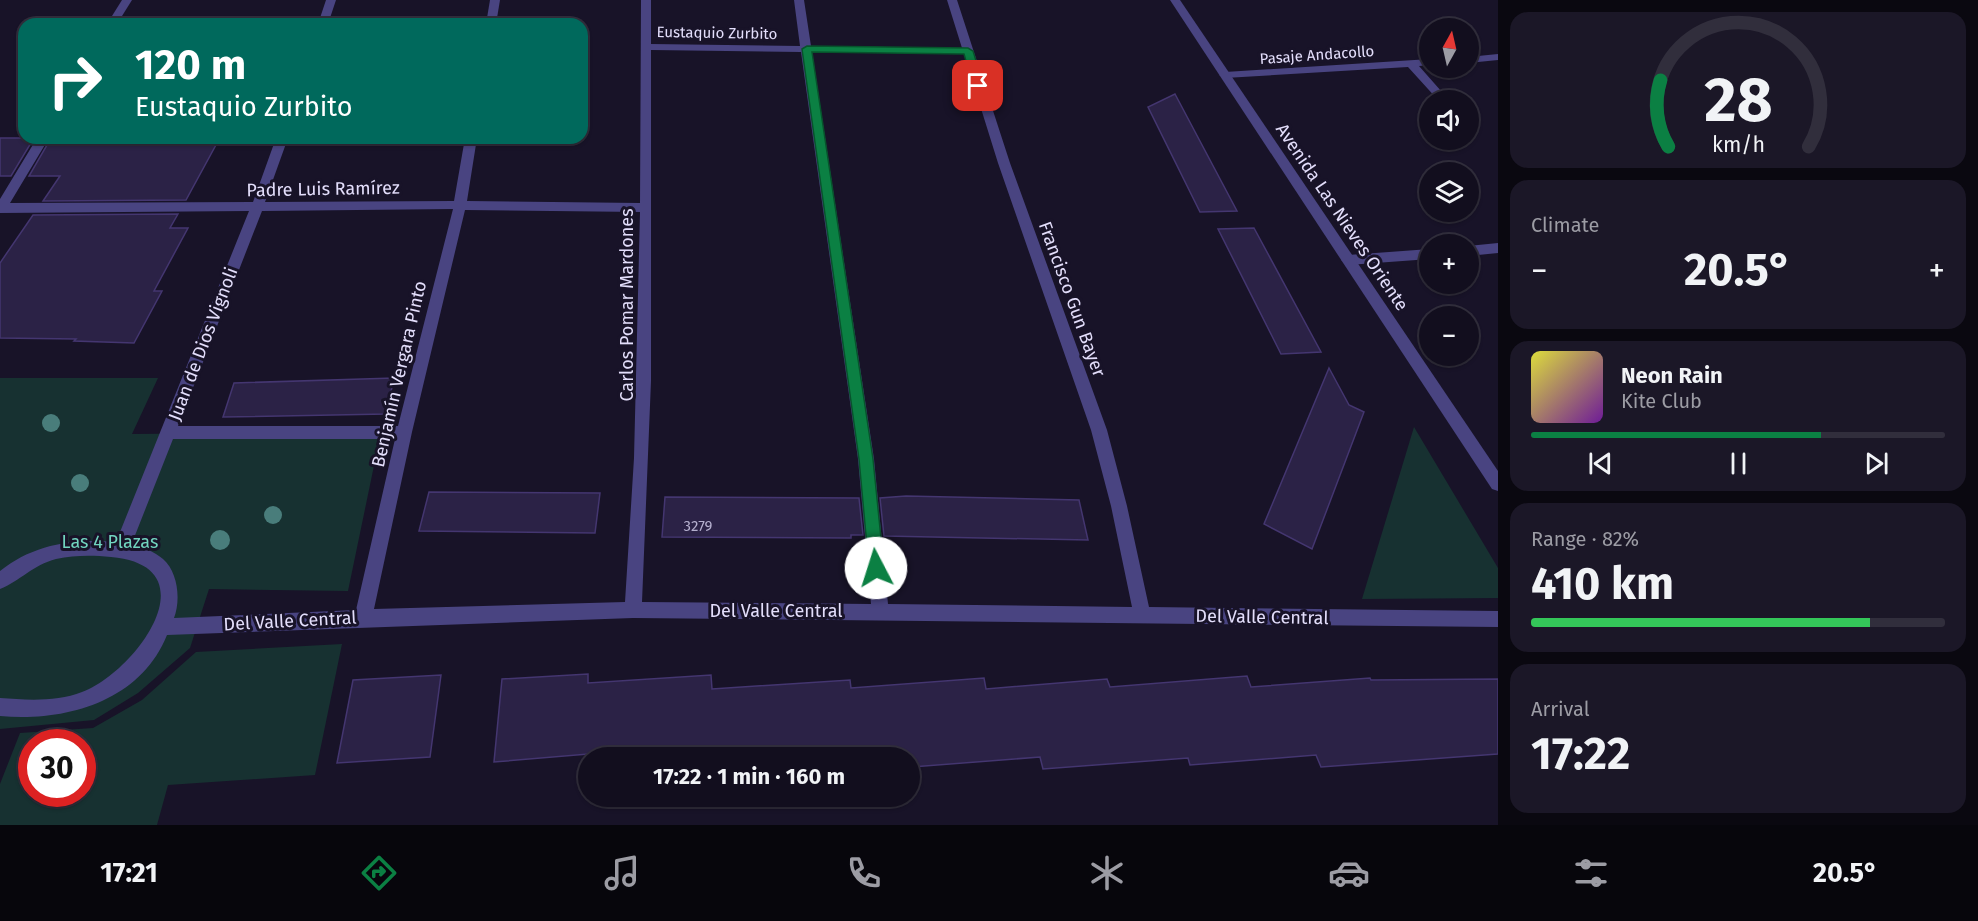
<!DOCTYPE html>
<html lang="en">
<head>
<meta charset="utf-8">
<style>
  :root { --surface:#120e1e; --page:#1b1727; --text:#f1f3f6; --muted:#9c9ca4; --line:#312e3c; --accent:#0b8043 }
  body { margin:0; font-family:"Fira Sans",sans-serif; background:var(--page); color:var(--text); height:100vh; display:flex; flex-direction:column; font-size:22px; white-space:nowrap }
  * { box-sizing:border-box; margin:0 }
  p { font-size:20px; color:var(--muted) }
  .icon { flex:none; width:33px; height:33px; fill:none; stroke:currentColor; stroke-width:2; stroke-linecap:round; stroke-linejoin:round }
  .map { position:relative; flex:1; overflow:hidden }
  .drawer { display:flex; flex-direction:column; gap:12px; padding:12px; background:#0a0810; width:480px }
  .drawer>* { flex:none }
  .hud { position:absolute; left:18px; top:18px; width:570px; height:126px; border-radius:18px; box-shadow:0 2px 4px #0004,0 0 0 2px var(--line); background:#00695c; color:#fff; overflow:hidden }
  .needle { width:39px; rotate:8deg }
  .fabs { position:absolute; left:1419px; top:18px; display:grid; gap:12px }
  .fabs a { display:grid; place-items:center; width:60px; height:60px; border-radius:50%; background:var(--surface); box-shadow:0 2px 4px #0004,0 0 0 2px var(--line); font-size:30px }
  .speed { position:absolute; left:18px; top:729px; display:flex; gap:12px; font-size:30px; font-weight:700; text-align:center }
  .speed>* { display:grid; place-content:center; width:78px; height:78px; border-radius:50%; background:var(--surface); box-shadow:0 2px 4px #0004,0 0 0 2px var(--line); line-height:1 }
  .speed .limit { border:9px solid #d22; background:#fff; color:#111 }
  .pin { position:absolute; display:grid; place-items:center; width:51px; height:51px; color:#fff; margin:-26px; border-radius:12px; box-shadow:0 3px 9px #0006 }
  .me { position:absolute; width:66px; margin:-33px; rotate:355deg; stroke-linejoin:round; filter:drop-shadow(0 0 4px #0008) }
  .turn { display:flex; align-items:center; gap:21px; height:126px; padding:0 18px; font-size:27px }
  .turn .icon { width:78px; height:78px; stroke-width:2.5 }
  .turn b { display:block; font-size:42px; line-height:51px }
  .big { font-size:45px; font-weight:700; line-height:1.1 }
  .drawer .tile { flex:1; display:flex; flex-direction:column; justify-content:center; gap:9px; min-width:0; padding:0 21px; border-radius:18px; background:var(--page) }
  .drawer .dial { align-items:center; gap:0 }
  .dial svg { height:156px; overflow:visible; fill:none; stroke:var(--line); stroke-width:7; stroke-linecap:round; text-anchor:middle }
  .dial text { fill:var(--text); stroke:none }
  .song { display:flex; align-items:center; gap:18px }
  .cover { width:72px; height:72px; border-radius:9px; background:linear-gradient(135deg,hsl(60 70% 55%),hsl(280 70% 35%)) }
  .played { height:6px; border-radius:3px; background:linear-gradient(90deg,var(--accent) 70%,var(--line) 70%) }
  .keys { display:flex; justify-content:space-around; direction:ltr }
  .heat { display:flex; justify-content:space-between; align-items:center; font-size:33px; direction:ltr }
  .charge { height:9px; border-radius:4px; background:linear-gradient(90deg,#34c759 82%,var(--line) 0) }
  .trip { position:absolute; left:578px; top:747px; width:342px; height:60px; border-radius:30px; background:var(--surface); box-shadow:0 2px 4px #0004,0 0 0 2px var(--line); font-weight:700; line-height:60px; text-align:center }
  .dock { display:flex; height:96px; justify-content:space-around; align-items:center; background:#07060c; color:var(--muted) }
  .dock .icon { width:42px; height:42px }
  .dock .current { color:var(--accent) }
  .dock b { font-size:27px; color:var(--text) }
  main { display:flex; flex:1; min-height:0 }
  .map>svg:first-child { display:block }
  .green { fill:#173131; fill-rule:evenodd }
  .building { fill:#2b2246; stroke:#443670; stroke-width:1.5 }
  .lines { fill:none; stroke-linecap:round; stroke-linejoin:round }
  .minor { fill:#494481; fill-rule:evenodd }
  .tertiary { fill:#494481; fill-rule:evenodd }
  .tree { fill:#497d7b }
  .route { fill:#0b8043; stroke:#07532c; stroke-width:1.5 }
  .labels { text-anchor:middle; stroke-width:6; stroke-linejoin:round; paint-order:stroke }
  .far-street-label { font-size:15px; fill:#e3defb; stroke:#181328 }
  .number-label { font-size:15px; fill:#b5afce }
  .street-label { font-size:18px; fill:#e3defb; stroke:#181328 }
  .park-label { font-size:18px; fill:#71d4bf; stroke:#181328 }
</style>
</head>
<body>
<main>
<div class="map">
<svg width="1498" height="825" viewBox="0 0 1498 825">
  <rect width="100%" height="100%" fill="#181328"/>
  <g class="green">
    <path d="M0,378H158L132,434L381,432L348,591L209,589L190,648L138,693L94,720L0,729Z"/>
    <path d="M1414,427L1498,568V598L1362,599Z"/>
    <path d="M342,644L315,775L168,785L157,825H0V784L20,733L93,728L142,700L196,652ZM32,742H82V794H32Z"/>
  </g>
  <g class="building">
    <path d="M1175,94L1237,211L1200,212L1148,107Z"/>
    <path d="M0,138H34L11,176H0Z"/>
    <path d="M51,138L130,139L128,141L217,143L186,200L43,201L60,176H29Z"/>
    <path d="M178,214L170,228H188L154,291H162L134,343L74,341L76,339L0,338V263L33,215Z"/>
    <path d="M1254,228L1321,352L1281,354L1218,229Z"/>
    <path d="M1329,368L1349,405L1364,412L1312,549L1264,524Z"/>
    <path d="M394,378L386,414L223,417L234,383Z"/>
    <path d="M429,492L600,493L595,533L419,531Z"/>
    <path d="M906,496L1079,500L1088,540L884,536L880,498Z"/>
    <path d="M665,497L859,498L863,535H851V538L662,537Z"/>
    <path d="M588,674V683L711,675L712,689L850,680L851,688L984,678L986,689L1107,679L1110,687L1247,676L1251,687L1370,678L1371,680L1498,679V754L1321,767L1316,755L1190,765L1188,758L1043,769L1040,757L912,767L911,758H770L769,754L712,758H624V751L494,762L502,679Z"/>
    <path d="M441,675L430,757L337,763L353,680Z"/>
  </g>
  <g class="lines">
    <g class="minor">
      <path d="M122,0H132L117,24H107Z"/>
      <path d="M326,0H336L328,24H318Z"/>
      <path d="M490,0H500L496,24H486Z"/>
      <path d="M641,0H651V44L800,46L794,0H804L811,46L962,48L947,0H957L1010,163L1107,430L1127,506L1149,607L1498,611V627L633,618L167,635C140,702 65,722 0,716V698C26,700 57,702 82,692C137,671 212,566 111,557C92,555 75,555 56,559C33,565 20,581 0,589V571C33,544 75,538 116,542L249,211L0,213V199L37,138H49L10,203L253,202L276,138H288L265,202L454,201L465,138H477L467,201L640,203ZM651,50L801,52L858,459L871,604L642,602L651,381ZM812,52L964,54L998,163L1091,430L1111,506L1132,607L888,604L874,459ZM453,209L398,426H178L262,211ZM465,210L640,212L634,458L625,602L374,609L412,432ZM173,439H395L356,610L174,618C181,600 178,572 163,559C155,552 141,546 132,543Z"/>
      <path d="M1498,54V60L1468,63V57Z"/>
      <path d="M1430,59V65L1419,66L1449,100H1438L1408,67L1225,78L1219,75L1225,72Z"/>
      <path d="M1468,124L1474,127V133H1468Z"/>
      <path d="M1498,243V253L1468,256V246Z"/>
      <path d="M1430,249V259L1348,265L1341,260L1348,255Z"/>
    </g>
    <path class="tertiary" d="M1170,0H1180L1498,471V491L1492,489Z"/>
  </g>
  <g class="tree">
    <circle cx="51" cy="423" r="9"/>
    <circle cx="80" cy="483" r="9"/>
    <circle cx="273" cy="515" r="9"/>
    <circle cx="220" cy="540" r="10"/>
  </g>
  <path class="route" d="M807,46L968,48L973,51L984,86L978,89L973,86L964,54L812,52L873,459L884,568L882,573L876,575L871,573L869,568L859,459L802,49Z"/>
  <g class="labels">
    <g class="far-street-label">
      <text transform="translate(717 33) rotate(1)" y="5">Eustaquio Zurbito</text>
      <text transform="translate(1317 55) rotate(-4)" y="5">Pasaje Andacollo</text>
    </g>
    <g class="number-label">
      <text x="698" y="531">3279</text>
    </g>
    <g class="street-label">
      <text transform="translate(323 189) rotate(-1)" y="6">Padre Luis Ramírez</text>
      <text transform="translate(1342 217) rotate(56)" y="6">Avenida Las Nieves Oriente</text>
      <text transform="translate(1072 299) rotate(70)" y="6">Francisco Gun Bayer</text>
      <text transform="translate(627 305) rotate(-90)" y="6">Carlos Pomar Mardones</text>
      <text transform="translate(203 344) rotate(-69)" y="6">Juan de Dios Vignoli</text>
      <text transform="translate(399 374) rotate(-77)" y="6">Benjamín Vergara Pinto</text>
      <text x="776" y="617">Del Valle Central</text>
      <text transform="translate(1262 617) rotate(1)" y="6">Del Valle Central</text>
      <text transform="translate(290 621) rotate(-3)" y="6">Del Valle Central</text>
    </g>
    <g class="park-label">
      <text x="110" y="548">Las 4 Plazas</text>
    </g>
  </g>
</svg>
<div class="fabs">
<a><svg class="needle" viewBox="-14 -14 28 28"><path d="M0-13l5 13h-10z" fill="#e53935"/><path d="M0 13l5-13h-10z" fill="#9c9ca4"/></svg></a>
<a><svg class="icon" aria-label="sound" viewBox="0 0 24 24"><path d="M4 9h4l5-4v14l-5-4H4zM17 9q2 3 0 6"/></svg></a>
<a><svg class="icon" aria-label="layers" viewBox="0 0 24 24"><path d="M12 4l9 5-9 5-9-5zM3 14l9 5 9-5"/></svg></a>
<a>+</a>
<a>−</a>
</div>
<div class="speed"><div class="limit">30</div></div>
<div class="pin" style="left:978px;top:86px;background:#d93025"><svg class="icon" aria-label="arrive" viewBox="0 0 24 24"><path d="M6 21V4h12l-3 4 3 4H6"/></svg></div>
<svg class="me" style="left:876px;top:568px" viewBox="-20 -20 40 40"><circle r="19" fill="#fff"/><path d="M0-13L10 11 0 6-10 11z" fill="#0b8043"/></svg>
<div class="trip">17:22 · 1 min · 160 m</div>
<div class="hud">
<div class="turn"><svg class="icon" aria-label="right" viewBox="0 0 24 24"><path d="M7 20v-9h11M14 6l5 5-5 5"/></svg><div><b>120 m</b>Eustaquio Zurbito</div></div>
</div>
</div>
<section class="drawer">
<div class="tile dial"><svg viewBox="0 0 100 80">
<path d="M14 69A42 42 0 1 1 86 69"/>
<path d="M14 69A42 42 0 0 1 10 35" stroke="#0b8043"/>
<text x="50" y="56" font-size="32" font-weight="700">28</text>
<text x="50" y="72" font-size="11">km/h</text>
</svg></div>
<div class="tile"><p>Climate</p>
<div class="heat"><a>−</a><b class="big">20.5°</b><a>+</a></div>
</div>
<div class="tile">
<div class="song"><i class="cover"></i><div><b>Neon Rain</b><p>Kite Club</p></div></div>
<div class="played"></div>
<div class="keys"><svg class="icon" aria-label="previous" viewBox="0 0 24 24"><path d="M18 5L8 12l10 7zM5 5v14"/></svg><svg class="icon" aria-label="pause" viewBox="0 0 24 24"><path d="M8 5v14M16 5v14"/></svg><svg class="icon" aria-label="next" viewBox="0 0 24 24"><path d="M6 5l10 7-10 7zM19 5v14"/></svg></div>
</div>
<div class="tile"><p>Range · 82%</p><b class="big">410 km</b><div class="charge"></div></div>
<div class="tile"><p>Arrival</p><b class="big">17:22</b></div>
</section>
</main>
<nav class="dock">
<b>17:21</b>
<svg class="icon current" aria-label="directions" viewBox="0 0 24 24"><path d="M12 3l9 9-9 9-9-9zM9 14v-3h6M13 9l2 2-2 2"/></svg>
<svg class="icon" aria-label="music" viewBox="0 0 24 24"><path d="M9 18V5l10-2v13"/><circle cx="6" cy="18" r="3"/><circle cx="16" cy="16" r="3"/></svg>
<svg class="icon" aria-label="phone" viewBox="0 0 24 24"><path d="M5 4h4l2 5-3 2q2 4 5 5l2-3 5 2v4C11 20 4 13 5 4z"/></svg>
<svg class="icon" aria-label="climate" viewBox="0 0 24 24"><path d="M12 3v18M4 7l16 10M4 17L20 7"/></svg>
<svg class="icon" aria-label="car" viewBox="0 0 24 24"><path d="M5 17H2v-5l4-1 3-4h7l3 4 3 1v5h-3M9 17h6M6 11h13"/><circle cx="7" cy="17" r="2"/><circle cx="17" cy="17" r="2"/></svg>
<svg class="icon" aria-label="filters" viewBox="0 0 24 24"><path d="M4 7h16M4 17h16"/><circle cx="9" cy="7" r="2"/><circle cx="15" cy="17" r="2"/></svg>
<b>20.5°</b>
</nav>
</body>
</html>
